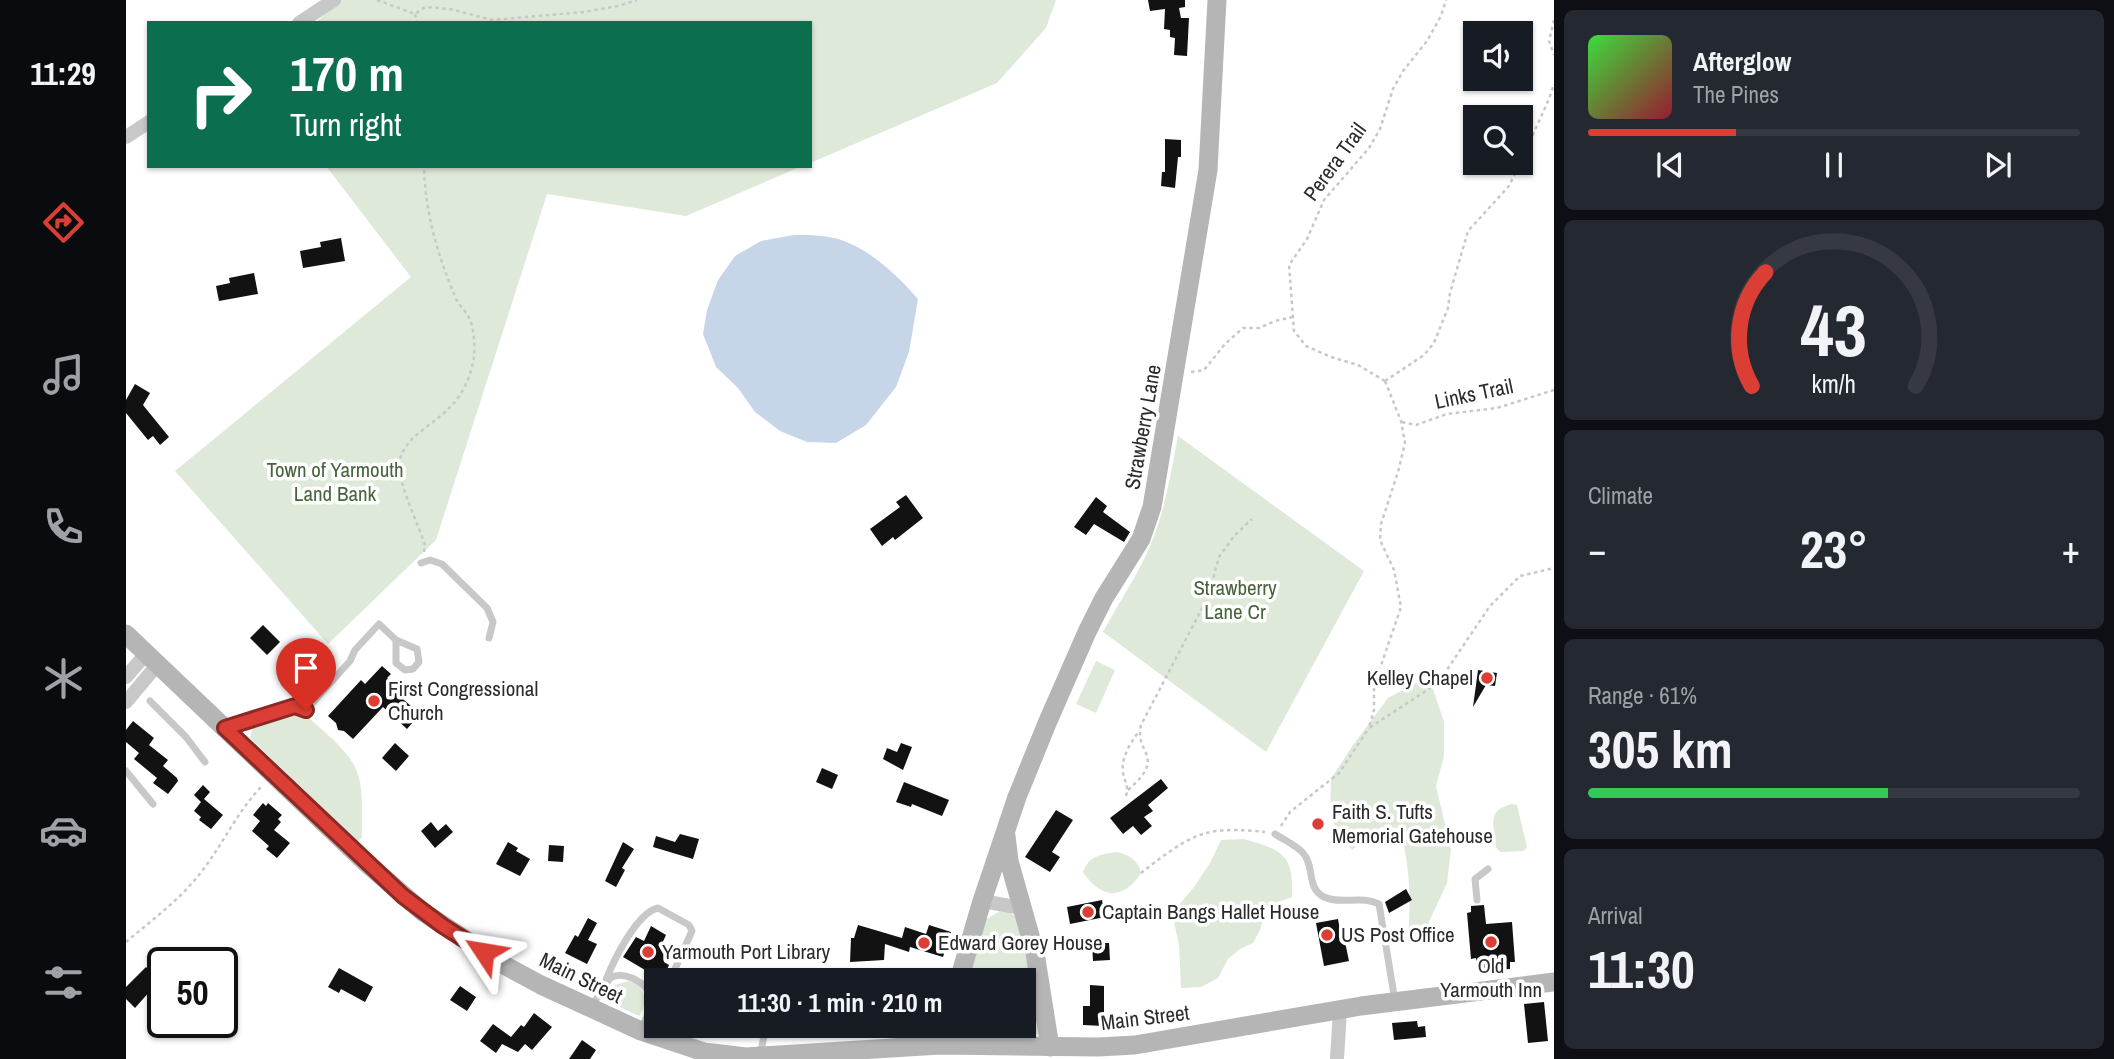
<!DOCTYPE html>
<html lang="en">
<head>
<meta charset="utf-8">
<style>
  :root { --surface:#171b24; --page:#242831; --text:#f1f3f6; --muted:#9ea1a6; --line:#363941; --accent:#db3e35 }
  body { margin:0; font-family:"Archivo Narrow",sans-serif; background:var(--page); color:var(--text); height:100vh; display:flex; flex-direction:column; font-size:26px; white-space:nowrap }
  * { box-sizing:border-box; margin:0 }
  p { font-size:23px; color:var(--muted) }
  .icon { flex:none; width:38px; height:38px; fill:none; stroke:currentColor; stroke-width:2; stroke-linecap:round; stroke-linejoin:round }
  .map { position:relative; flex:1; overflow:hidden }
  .details { display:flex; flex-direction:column; gap:10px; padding:10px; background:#0d0f14; width:560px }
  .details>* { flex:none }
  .top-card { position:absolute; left:21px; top:21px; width:665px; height:147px; border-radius:0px; box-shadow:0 2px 5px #0004; background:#0b6e4f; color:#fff; overflow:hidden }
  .buttons { position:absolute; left:1337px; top:21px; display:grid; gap:14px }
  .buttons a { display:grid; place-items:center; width:70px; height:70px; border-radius:0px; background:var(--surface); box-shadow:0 2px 5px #0004; font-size:35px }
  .speed { position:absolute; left:21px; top:947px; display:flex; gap:14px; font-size:35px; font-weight:700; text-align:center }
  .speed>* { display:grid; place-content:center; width:91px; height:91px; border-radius:50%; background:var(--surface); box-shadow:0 2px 5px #0004; line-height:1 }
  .speed .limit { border:4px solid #111; border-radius:10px; background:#fff; color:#111 }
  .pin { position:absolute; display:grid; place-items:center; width:60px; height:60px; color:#fff; margin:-72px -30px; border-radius:50% 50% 50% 0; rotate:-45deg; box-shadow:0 0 7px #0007 }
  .pin .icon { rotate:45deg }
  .me { position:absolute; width:77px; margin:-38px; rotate:303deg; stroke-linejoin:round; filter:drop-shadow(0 0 5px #0008) }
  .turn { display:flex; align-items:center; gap:24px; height:147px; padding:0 28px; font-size:32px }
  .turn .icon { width:91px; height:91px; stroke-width:2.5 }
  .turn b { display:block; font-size:49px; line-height:60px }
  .big { font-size:52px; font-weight:800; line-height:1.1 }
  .details .widget { flex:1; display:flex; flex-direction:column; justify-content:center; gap:10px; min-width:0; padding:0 24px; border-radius:10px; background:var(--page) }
  .details .dial { align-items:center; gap:0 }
  .dial svg { height:182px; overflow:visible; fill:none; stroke:var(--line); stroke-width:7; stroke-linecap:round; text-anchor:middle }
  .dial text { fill:var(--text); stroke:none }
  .song { display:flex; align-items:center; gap:21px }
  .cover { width:84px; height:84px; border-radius:10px; background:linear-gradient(135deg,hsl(120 70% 55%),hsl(350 70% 35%)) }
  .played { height:7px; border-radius:4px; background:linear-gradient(90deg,var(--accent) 30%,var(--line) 30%) }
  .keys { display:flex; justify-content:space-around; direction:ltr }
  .heat { display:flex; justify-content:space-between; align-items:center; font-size:38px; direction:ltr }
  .charge { height:10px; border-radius:5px; background:linear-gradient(90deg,#34c759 61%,var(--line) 0) }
  .trip { position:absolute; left:518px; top:968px; width:392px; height:70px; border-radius:0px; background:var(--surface); box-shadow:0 2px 5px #0004; font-weight:800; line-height:70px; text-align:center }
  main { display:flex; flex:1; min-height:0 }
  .tabs { display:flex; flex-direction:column; width:126px; justify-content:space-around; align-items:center; background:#090b0e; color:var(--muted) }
  .tabs .icon { width:49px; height:49px }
  .tabs .selected { color:var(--accent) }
  .tabs b { font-size:32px; color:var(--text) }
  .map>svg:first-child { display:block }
  .green { fill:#dfe9d9 }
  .water { fill:#c6d6e8 }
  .building { fill:#121212 }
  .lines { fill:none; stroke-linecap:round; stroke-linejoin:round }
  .path { stroke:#c8c8c8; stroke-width:2.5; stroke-dasharray:3.5 3.5; stroke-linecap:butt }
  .lane { stroke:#c8c8c8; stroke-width:7 }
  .street { stroke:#c8c8c8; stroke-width:14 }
  .secondary { stroke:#b5b5b5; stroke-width:19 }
  .route-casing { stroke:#8e2822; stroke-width:18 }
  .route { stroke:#db3e35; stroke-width:12 }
  .poi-dot { fill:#db3e35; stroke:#fff; stroke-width:2.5 }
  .labels { text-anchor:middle; stroke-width:7; stroke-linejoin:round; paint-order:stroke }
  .street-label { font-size:21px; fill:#2b2b2b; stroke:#fff }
  .park-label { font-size:21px; fill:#49643c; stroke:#fff }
  .poi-label { font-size:21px; fill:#2b2b2b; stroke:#fff; text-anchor:start }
</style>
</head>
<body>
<main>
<nav class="tabs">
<b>11:29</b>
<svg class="icon selected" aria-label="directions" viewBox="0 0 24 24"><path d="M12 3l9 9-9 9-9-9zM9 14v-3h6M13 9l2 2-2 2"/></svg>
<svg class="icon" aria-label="music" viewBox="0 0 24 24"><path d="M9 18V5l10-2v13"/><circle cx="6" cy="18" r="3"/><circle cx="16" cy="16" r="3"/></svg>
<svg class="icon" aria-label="phone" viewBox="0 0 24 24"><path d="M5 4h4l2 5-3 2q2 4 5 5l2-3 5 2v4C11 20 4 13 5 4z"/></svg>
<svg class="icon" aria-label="climate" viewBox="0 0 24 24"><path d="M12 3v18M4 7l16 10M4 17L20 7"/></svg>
<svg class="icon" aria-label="car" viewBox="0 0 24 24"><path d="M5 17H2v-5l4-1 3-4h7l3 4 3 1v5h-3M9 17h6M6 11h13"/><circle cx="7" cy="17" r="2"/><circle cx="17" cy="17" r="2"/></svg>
<svg class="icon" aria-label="filters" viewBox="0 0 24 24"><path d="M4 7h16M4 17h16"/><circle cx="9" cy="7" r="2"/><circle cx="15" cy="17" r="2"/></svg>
</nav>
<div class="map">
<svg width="1428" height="1059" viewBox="0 0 1428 1059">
  <rect width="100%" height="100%" fill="#fff"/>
  <g class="green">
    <path d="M215,0H930L920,28L871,83L684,163V23H189Z"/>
    <path d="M200,166H676L560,216L421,194L310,540L202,644L49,471L285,277Z"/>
    <path d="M1052,436L1238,571L1140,752L977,632C990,608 1005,585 1017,561C1037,523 1044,478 1052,436Z"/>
    <path d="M970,661L989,670L970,713L950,704Z"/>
    <path d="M1290,683L1307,689L1318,722V756L1310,786L1325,850L1321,883L1293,943L1282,938C1285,896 1284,870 1274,828L1255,827L1226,850L1204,818L1205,779L1227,745L1262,698Z"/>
    <path d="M174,713L182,717C197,731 218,747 228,765C239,785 235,815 236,837L232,842L124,738L126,730L129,728Z"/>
    <path d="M1386,804L1391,805L1401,847L1398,851L1374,852L1370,847C1368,823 1360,811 1386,804Z"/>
    <path d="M1118,839C1156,850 1168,854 1166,897L1153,902L1139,913L1134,930L1127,943L1114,949L1102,959L1092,978L1075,987L1055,988L1053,945L1046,913L1068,887L1084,863L1095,840Z"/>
    <path d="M991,852C1002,854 1013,861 1015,873C997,901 975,899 957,872C962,856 976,854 991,852Z"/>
    <path d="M874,911L883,912L895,920L913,1032L908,1038L833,1036L826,1026H898V980H837L857,921Z"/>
    <path d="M503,981C520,987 523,1002 513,1016L478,1000L477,997L485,986Z"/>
  </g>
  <path class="water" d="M668,235C685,235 702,235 718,241C746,251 773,277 792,299L783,352L770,387L740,425L710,443L681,442L654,431L629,412L612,388L590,367L577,334L581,310L592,280L609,256L635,241Z"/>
  <g class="building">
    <path d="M1022,0H1059V7L1053,8L1055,18H1063L1061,56L1048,55L1049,38L1044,37V30L1038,29L1039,9L1024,11Z"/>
    <path d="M1039,139L1055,140V157H1052L1049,188L1035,186L1036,172H1039Z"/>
    <path d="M215,238L219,261L177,268L174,251L195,247L194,242Z"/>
    <path d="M128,273L132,294L93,301L90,286L104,283L103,278Z"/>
    <path d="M9,384L24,393L17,405L43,437L34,445L27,436L22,440L0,413V400Z"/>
    <path d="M780,495L797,518L769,540L767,537L756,546L744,529L774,507L770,502Z"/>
    <path d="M970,497L981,506L977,512L1004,532L998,542L968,524L960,535L948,527Z"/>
    <path d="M137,625L154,642L141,655L124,638Z"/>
    <path d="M256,666L265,674L261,678L265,681L261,685L294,714L281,729L257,707L227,739L218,731L212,730L210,723L202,716L235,680L239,684Z"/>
    <path d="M1352,670L1371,673L1369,686L1360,685L1347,707Z"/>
    <path d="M7,721L28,738L23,745L42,760L37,766L51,778L52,781L42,794L27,783L31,778L8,759L13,753L0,742V730Z"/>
    <path d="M269,743L283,756L270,771L256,758Z"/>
    <path d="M775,743L786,747L777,770L757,759L761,748L771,752Z"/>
    <path d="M696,768L712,775L706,789L690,782Z"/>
    <path d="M1035,779L1042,788L1022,805L1027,811L1018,817L1026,826L1015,835L1007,826L997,834L984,818Z"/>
    <path d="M778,782L823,800L816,816L786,804L785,807L770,802Z"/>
    <path d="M77,785L84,792L78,799L97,815L85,829L73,820L75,817L68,811L75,802L68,795Z"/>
    <path d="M137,803L140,806L142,803L156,815L152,819L155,822L148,830L164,843L151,858L140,849L143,846L126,831L134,821L127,815Z"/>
    <path d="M930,810L947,820L926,852L934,857L924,872L899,857Z"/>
    <path d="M305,822L312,831L320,824L327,832L309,848L295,831Z"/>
    <path d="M554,834L573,839L567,859L527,847L530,836L549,842Z"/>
    <path d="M382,842L392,848L390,851L404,859L394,876L370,864Z"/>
    <path d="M497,842L508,849L496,868L499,870L490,887L479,881Z"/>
    <path d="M423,845L438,846L437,862L422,861Z"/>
    <path d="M1280,889L1286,900L1263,913L1259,902Z"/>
    <path d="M976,900L979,917L944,924L941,907Z"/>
    <path d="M1358,905L1360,924L1386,922L1389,962H1384V969L1351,971L1350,958L1345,959L1341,913L1345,912V906Z"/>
    <path d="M462,918L471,923L462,940L471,944L461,964L439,953L449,935L452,937Z"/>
    <path d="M1212,919L1216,942H1219L1223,961L1198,966L1190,923Z"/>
    <path d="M732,925L776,938L779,927L800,934L803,925L825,932L817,957L784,947L783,952L759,944L758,960L724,962L725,938H728Z"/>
    <path d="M525,926L540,935L534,948L543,952L538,962L543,965L538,976L525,970L524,972L519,970L497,957L510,937L518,941Z"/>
    <path d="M966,943H983L984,960L967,961Z"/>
    <path d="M20,967L33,981L9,1008L0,999V987Z"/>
    <path d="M213,968L247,987L239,1002L215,989L213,993L202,987Z"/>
    <path d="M964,985L978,986V1026L957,1025V1006H964Z"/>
    <path d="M334,986L350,997L341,1011L324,1000Z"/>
    <path d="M1418,1002L1422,1041L1402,1043L1398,1004Z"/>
    <path d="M408,1013L426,1027L406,1050L399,1044L392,1052L376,1044L370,1053L354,1041L367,1024L385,1037L395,1025L398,1027Z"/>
    <path d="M1291,1021L1292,1027L1299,1026L1300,1037L1268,1040L1266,1023Z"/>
    <path d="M456,1040L470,1050L464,1059H443Z"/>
  </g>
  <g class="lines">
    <g class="path">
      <path d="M251,0L289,14L299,7L324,9L366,20L458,12L492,6L511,0"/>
      <path d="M289,14L291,23"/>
      <path d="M1428,20L1423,41L1428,55"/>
      <path d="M1395,161L1423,99L1428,84"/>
      <path d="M1065,372L1078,370L1099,344L1117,328H1133L1149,321L1167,317"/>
      <path d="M1259,381L1275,421L1279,443L1272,472L1255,524L1254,540L1268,570L1275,607L1248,686V710L1243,728L1312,683L1364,606L1394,576L1428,568"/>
      <path d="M1259,381L1232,365L1205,357L1180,346L1168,331L1163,265L1181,239L1198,200L1243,148L1254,129L1267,89L1277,71L1301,41L1315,16L1320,0"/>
      <path d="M1259,381L1298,355L1308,343L1322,308L1324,293L1342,231L1383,186L1394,163"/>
      <path d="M1276,422L1290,425L1321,414L1371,408L1428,390"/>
      <path d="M298,552L299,545C293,526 271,480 273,463C277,437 308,425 323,408C337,395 346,374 348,356C349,343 348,325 341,314C337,308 331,303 329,296C311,254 299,212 298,166"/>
      <path d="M1002,790C1042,755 1008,755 1015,725L1082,597L1093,557L1108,536L1126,519"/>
      <path d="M1000,796C1003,787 999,782 997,773C995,757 1004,744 1013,731"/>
      <path d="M1155,826L1164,812L1213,773L1243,728"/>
      <path d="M1015,873C1033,859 1055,841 1077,834C1095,828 1120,830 1139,832"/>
      <path d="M0,942C26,920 55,899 76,871C97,844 111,812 135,787"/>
    </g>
    <g class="lane">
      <path d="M295,563L304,560L316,564L361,608L367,622L363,638"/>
      <path d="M270,640L291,649L293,662L287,669L279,670L270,663Z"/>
      <path d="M24,701L60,737L79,762"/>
      <path d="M102,727L168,706L180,710L224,661L229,650L253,624L270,640"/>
      <path d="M0,771L27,804"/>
      <path d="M1149,834C1158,840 1170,845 1177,853C1189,866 1180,888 1198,897C1215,905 1236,895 1253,904L1269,1001"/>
      <path d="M1351,900L1349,879L1362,869"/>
      <path d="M479,982C487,962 510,913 532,908L563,925L566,931L544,980"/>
      <path d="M465,1007L484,978C492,974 498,975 506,978C533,991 526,1006 515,1030"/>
      <path d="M640,1026L681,1031L687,1026"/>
      <path d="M634,1056L640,1026"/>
    </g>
    <g class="street">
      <path d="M173,23L208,0"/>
      <path d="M0,137L23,122"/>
      <path d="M0,677L20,654"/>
      <path d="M0,702L32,664"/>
      <path d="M856,901L896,908"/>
      <path d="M1211,1059L1214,1010"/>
    </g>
    <g class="secondary">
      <path d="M0,634L238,861L297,912L378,965L415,985L515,1031L578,1052L620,1057L814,1045L972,1047L1009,1045L1235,1006L1428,982"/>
      <path d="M880,836L883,861L909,953L924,1047"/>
      <path d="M833,980L856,901L891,797L922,721L961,632L978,598L1015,539L1026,507L1082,170L1091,0"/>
    </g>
  </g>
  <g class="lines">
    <defs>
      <path id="route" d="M180,710L169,706L99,728L277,896L317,926L358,952"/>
    </defs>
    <use href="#route" class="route-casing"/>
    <use href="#route" class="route"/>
  </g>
  <g class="poi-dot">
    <circle cx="1361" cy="678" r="7"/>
    <circle cx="248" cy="701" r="7"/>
    <circle cx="1192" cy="824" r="7"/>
    <circle cx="962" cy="912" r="7"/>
    <circle cx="1201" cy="935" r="7"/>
    <circle cx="1365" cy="942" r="7"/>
    <circle cx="798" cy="943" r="7"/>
    <circle cx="522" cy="952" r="7"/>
  </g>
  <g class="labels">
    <g class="street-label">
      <text transform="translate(1209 162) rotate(-54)" y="7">Perera Trail</text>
      <text transform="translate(1348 394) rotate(-12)" y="7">Links Trail</text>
      <text transform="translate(1017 427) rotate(-80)" y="7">Strawberry Lane</text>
      <text transform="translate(455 978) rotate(26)" y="7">Main Street</text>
      <text transform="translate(1019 1018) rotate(-7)" y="7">Main Street</text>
    </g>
    <g class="park-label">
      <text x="209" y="477">Town of Yarmouth<tspan x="209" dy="24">Land Bank</tspan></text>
      <text x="1109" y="595">Strawberry<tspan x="1109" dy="24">Lane Cr</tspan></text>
    </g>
    <g class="poi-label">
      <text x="1347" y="685" text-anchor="end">Kelley Chapel</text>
      <text x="262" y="696">First Congressional<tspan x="262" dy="24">Church</tspan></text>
      <text x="1206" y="819">Faith S. Tufts<tspan x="1206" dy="24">Memorial Gatehouse</tspan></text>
      <text x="976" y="919">Captain Bangs Hallet House</text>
      <text x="1215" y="942">US Post Office</text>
      <text x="812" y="950">Edward Gorey House</text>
      <text x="536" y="959">Yarmouth Port Library</text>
      <text x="1365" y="973" text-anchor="middle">Old<tspan x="1365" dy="24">Yarmouth Inn</tspan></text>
    </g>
  </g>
</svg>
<div class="buttons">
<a><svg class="icon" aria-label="sound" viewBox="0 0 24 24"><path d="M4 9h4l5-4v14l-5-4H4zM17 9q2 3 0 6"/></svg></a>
<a><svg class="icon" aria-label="search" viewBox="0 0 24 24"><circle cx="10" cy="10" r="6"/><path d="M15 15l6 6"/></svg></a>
</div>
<div class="speed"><div class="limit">50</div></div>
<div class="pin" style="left:180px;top:710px;background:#d93025"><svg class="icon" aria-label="arrive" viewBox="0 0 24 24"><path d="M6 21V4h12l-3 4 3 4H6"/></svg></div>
<svg class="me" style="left:358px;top:952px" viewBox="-20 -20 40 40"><path d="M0-17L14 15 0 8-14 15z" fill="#db3e35" stroke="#fff" stroke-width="4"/></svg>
<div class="trip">11:30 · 1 min · 210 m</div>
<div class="top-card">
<div class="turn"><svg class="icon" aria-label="right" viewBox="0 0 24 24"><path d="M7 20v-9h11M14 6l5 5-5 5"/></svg><div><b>170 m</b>Turn right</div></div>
</div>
</div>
<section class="details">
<div class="widget">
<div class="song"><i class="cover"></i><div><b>Afterglow</b><p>The Pines</p></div></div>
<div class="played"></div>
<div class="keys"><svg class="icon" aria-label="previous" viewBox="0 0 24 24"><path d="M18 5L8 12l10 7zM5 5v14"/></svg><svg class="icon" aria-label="pause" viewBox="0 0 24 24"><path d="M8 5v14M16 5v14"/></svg><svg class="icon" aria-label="next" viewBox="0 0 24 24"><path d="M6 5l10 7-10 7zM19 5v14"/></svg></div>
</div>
<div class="widget dial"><svg viewBox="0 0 100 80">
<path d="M14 69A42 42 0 1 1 86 69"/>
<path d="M14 69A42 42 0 0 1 20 19" stroke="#db3e35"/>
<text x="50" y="56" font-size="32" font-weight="700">43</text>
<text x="50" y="72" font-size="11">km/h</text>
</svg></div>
<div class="widget"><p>Climate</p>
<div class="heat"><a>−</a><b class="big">23°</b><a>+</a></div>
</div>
<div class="widget"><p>Range · 61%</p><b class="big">305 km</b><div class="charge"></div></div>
<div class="widget"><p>Arrival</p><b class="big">11:30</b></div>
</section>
</main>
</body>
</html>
